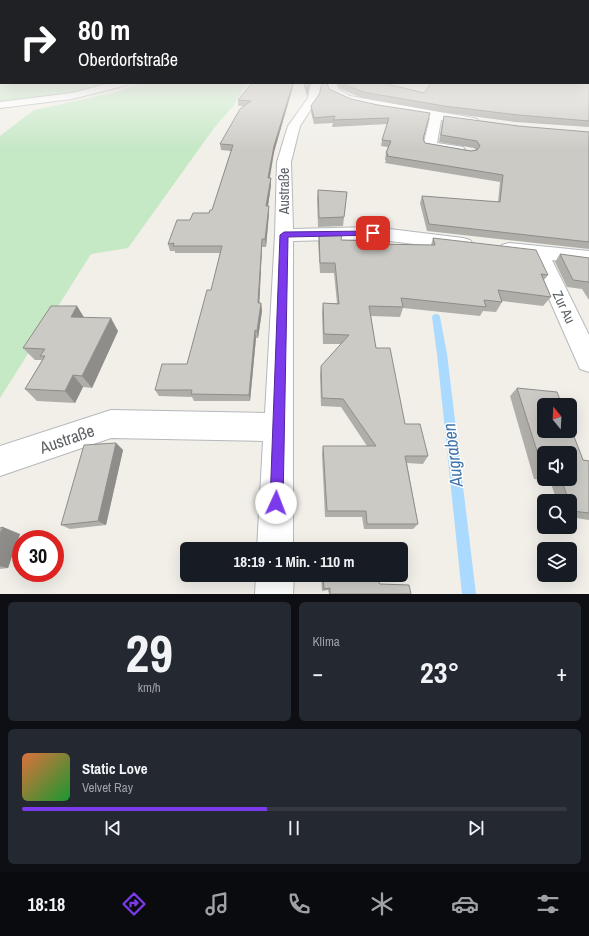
<!DOCTYPE html>
<html lang="de">
<head>
<meta charset="utf-8">
<style>
  :root { --surface:#171b24; --page:#242831; --text:#f1f3f6; --muted:#9ea1a6; --line:#363941; --accent:#7c3aed }
  body { margin:0; font-family:"Archivo Narrow",sans-serif; background:var(--page); color:var(--text); height:100vh; display:flex; flex-direction:column; font-size:15px; white-space:nowrap }
  * { box-sizing:border-box; margin:0 }
  p { font-size:13px; color:var(--muted) }
  .icon { flex:none; width:22px; height:22px; fill:none; stroke:currentColor; stroke-width:2; stroke-linecap:round; stroke-linejoin:round }
  .map { position:relative; height:594px; overflow:hidden }
  .details { display:flex; flex-direction:column; gap:8px; padding:8px; background:#0d0f14; flex:1 }
  .details>* { flex:none }
  .top-card { position:absolute; left:0px; top:0px; width:589px; height:84px; box-shadow:0 4px 16px #0002; background:#202124; color:#fff; overflow:hidden }
  .needle { width:26px; rotate:342deg }
  .buttons { position:absolute; left:537px; top:398px; display:grid; gap:8px }
  .buttons a { display:grid; place-items:center; width:40px; height:40px; border-radius:6px; background:var(--surface); box-shadow:0 4px 16px #0002; font-size:20px }
  .speed { position:absolute; left:12px; top:530px; display:flex; gap:8px; font-size:20px; font-weight:700; text-align:center }
  .speed>* { display:grid; place-content:center; width:52px; height:52px; border-radius:50%; background:var(--surface); box-shadow:0 4px 16px #0002; line-height:1 }
  .speed .limit { border:6px solid #d22; background:#fff; color:#111 }
  .pin { position:absolute; display:grid; place-items:center; width:34px; height:34px; color:#fff; margin:-17px; border-radius:8px; box-shadow:0 2px 6px #0006 }
  .me { position:absolute; width:44px; margin:-22px; rotate:2deg; stroke-linejoin:round; filter:drop-shadow(0 0 3px #0008) }
  .turn { display:flex; align-items:center; gap:14px; height:84px; padding:0 12px; font-size:18px }
  .turn .icon { width:52px; height:52px; stroke-width:2.5 }
  .turn b { display:block; font-size:28px; line-height:34px }
  .big { font-size:30px; font-weight:700; line-height:1.1 }
  .details .tile { flex:1; display:flex; flex-direction:column; justify-content:center; gap:6px; min-width:0; padding:0 14px; border-radius:6px; background:var(--page) }
  .details .dial { align-items:center; gap:0 }
  .dial b { font-size:52px; line-height:1 }
  .song { display:flex; align-items:center; gap:12px }
  .cover { width:48px; height:48px; border-radius:6px; background:linear-gradient(135deg,hsl(20 70% 55%),hsl(130 70% 35%)) }
  .played { height:4px; border-radius:2px; background:linear-gradient(90deg,var(--accent) 45%,var(--line) 45%) }
  .keys { display:flex; justify-content:space-around; direction:ltr }
  .heat { display:flex; justify-content:space-between; align-items:center; font-size:22px; direction:ltr }
  .details .tiles { flex:1; display:grid; gap:8px; grid-template-columns:1fr 1fr }
  .tile:last-child { grid-column:span 2 }
  .trip { position:absolute; left:180px; top:542px; width:228px; height:40px; border-radius:6px; background:var(--surface); box-shadow:0 4px 16px #0002; font-weight:700; line-height:40px; text-align:center }
  .tab-bar { display:flex; height:64px; justify-content:space-around; align-items:center; background:#090b0e; color:var(--muted) }
  .tab-bar .icon { width:28px; height:28px }
  .tab-bar .active { color:var(--accent) }
  .tab-bar b { font-size:18px; color:var(--text) }
  .map>svg:first-child { display:block }
  .green { fill:#c5e8c5 }
  .lines { fill:none; stroke-linecap:round; stroke-linejoin:round }
  .stream { fill:#aadaff; fill-rule:evenodd }
  .minor-casing { stroke:#b5b8bc; stroke-width:2 }
  .minor { fill:#fff; fill-rule:evenodd }
  .wall { fill:#afaea9; fill-rule:evenodd }
  .shaded-wall { fill:#8f8d8a }
  .building { fill:#cccac5; stroke:#8f8d8a }
  .route { fill:#7c3aed; stroke:#51269a }
  .labels { text-anchor:middle; stroke-width:3; stroke-linejoin:round; paint-order:stroke }
  .street-label { font-size:14px; fill:#5f6368; stroke:#fff }
  .near-street-label { font-size:17px; fill:#5f6368; stroke:#fff }
  .near-water-label { font-size:18px; font-style:italic; fill:#4174aa; stroke:#fff }
</style>
</head>
<body>
<div class="map">
<svg width="589" height="594" viewBox="0 0 589 594">
  <rect width="100%" height="100%" fill="#f1efe8"/>
  <g class="green">
    <path d="M0,67L1,83H113L72,93L0,103Z"/>
    <path d="M142,83H246L234,105L214,128L128,248L91,254L0,398V136L34,110L113,93Z"/>
  </g>
  <g class="lines">
    <path class="stream" d="M436,314L439,315L440,317L447,354L476,594H462L437,354L432,317L433,315Z"/>
    <defs>
      <g id="minor">
        <path d="M111,83H128L127,85L72,99L0,108V102L72,93Z"/>
        <path d="M311,83H321L318,98L300,126L291,162L293,229L373,227L463,238L470,240L473,244L470,248L463,250L373,239L293,241V549H257L263,441L111,438L0,476V446L111,410L265,413L275,235L277,162L288,126L308,98Z"/>
        <path d="M326,83H336L338,89L350,96L473,118L477,119L479,122L477,125L473,126L441,120L437,143L463,147L465,150L463,153L458,154L425,149L423,146L430,118L347,102L329,93Z"/>
        <path d="M509,243L589,251V265L552,260L589,335V372L580,369L531,258L502,253L499,249L502,245Z"/>
        <path d="M256,575H294L293,594H255Z"/>
      </g>
    </defs>
    <use href="#minor" class="minor-casing"/>
    <use href="#minor" class="minor"/>
  </g>
  <g class="wall">
    <path d="M589,82V127L515,122L442,112L362,98L339,88L337,83H383L424,93Z"/>
    <path d="M252,83H294L274,152L270,178L271,185L268,206H269V213L266,247H262L259,303H261L262,311L258,338H256L250,401H194L192,397L159,396L155,390L187,364L211,290L220,253H175V251H170L168,244L190,220L209,213L212,210L231,151L221,150L220,144L244,106H238V100Z"/>
    <path d="M303,83H310L307,96Z"/>
    <path d="M329,89L351,99L378,105L423,139L425,143L471,151L476,150L474,148L439,142L442,122L444,116L518,126L589,132V249L427,231L420,203L422,196L498,202L500,182L385,163L386,160H385L386,153L388,147L381,146L382,140L387,124L332,127L333,123L314,124L311,112V106L320,93Z"/>
    <path d="M318,190L347,192L343,226L318,227L317,199Z"/>
    <path d="M319,232L341,240L367,244L431,245L433,238L548,275L544,280L551,297L543,306L502,301V302L496,312L483,311L480,316L403,308L400,317L371,316L376,348L405,424L428,456L423,464L407,463L418,524L413,529H364L362,517H325L322,454L323,446H367L341,407L321,406L320,375L321,366L341,344H323L322,313L323,303H337L334,273H320L318,242Z"/>
    <path d="M560,254L589,258V300L582,289L567,287L555,262Z"/>
    <path d="M77,306L84,318L118,331L92,388L83,387L75,403L37,401L25,389L42,360H35L23,348Z"/>
    <path d="M517,388L583,460L589,461V520L570,517V501H557L550,481L534,479L510,396ZM544,453L570,479H544Z"/>
    <path d="M116,443L123,450L106,525L70,529L61,525Z"/>
    <path d="M0,534H20L8,568L0,569Z"/>
    <path d="M321,575H374L380,584L411,594H329L328,590L322,591Z"/>
  </g>
  <g class="shaded-wall">
    <path d="M293,83H294L274,152L268,185V178L274,146Z"/>
    <path d="M309,83H310L307,96V91Z"/>
    <path d="M271,178V185L267,213L266,206Z"/>
    <path d="M269,206V213L266,247L265,239Z"/>
    <path d="M262,239V247L259,311L258,303Z"/>
    <path d="M261,303L262,311L258,338L257,331Z"/>
    <path d="M77,306L85,319L71,317Z"/>
    <path d="M111,318L118,331L92,388L82,376Z"/>
    <path d="M255,330L256,338L250,401L249,395Z"/>
    <path d="M73,375L83,387L75,403L65,391Z"/>
    <path d="M116,443L123,450L106,525L98,521Z"/>
    <path d="M3,527L20,534L8,568L0,566V534Z"/>
  </g>
  <g class="building">
    <rect x="588" y="67" width="1" height="8"/>
    <path d="M588,81L589,82V121L518,115L444,106L363,92L341,83H383L424,93L431,83H588Z"/>
    <path d="M252,83H293L274,146L268,178H271L266,206H269L265,239H262L258,303H261L257,331L255,330L249,395L191,394L192,390H155L162,364H187L207,290H211L222,246H173L174,243L168,244L177,220H190L193,213H209L210,210H212L233,145L220,144L240,109L251,101L238,100Z"/>
    <path d="M305,83H309L307,91Z"/>
    <path d="M322,83H327L329,89L351,99L378,105L430,113L423,139L425,143L471,151L477,150L480,146L477,141L441,135L444,116L518,126L589,132V242L429,224L422,196L500,202L503,175L387,156L388,154L386,153L391,141L382,140L389,118L333,120L335,116L314,118L311,106L320,93Z"/>
    <path d="M318,190L347,192L344,217L319,218Z"/>
    <path d="M319,232H342L341,240L367,241V244L435,245L433,238L536,250L548,275L541,274L551,297L498,290L502,302L484,300L486,307L401,298L403,307L369,306L376,348H390L405,424H420L428,456H405L418,524H367L366,511H327L323,446H376L343,399L322,398L321,366L349,335L324,334L323,303L339,304L335,263H320Z"/>
    <path d="M560,254L589,258V283L588,282L573,280Z"/>
    <path d="M51,306H77L71,317L111,318L82,376L73,375L65,391L25,389L45,356H40L45,349L23,348Z"/>
    <path d="M517,388L557,392L562,405H544V431H570V426L583,460L589,461V513L572,511L570,504V501H569L561,479H570V453H544V473Z"/>
    <path d="M116,443L98,521L61,525L84,445Z"/>
    <path d="M3,527L0,534V528Z"/>
    <path d="M323,575H374L380,584L409,585L411,594H330V588L324,589Z"/>
  </g>
  <linearGradient id="sky" x2="0" y2="1"><stop stop-color="#8fc3f1"/><stop offset="0.45" stop-color="#f9f8f5"/><stop offset="1" stop-color="#f9f8f5" stop-opacity="0"/></linearGradient>
  <rect width="589" height="150" fill="url(#sky)"/>
  <path class="route" d="M373,231H375V235L288,237L283,503L281,508L276,510L272,508L270,503L280,235L284,232Z"/>
  <g class="labels">
    <g class="street-label">
      <text transform="translate(284 191) rotate(-90)" y="5">Austraße</text>
      <text transform="translate(564 307) rotate(65)" y="5">Zur Au</text>
    </g>
    <g class="near-street-label">
      <text transform="translate(67 439) rotate(-19)" y="6">Austraße</text>
    </g>
    <g class="near-water-label">
      <text transform="translate(453 455) rotate(-97)" y="6">Augraben</text>
    </g>
  </g>
</svg>
<div class="buttons">
<a><svg class="needle" viewBox="-14 -14 28 28"><path d="M0-13l5 13h-10z" fill="#e53935"/><path d="M0 13l5-13h-10z" fill="#9ea1a6"/></svg></a>
<a><svg class="icon" aria-label="sound" viewBox="0 0 24 24"><path d="M4 9h4l5-4v14l-5-4H4zM17 9q2 3 0 6"/></svg></a>
<a><svg class="icon" aria-label="search" viewBox="0 0 24 24"><circle cx="10" cy="10" r="6"/><path d="M15 15l6 6"/></svg></a>
<a><svg class="icon" aria-label="layers" viewBox="0 0 24 24"><path d="M12 4l9 5-9 5-9-5zM3 14l9 5 9-5"/></svg></a>
</div>
<div class="speed"><div class="limit">30</div></div>
<div class="pin" style="left:373px;top:233px;background:#d93025"><svg class="icon" aria-label="arrive" viewBox="0 0 24 24"><path d="M6 21V4h12l-3 4 3 4H6"/></svg></div>
<svg class="me" style="left:276px;top:503px" viewBox="-20 -20 40 40"><circle r="19" fill="#fff"/><path d="M0-13L10 11 0 6-10 11z" fill="#7c3aed"/></svg>
<div class="trip">18:19 · 1 Min. · 110 m</div>
<div class="top-card">
<div class="turn"><svg class="icon" aria-label="right" viewBox="0 0 24 24"><path d="M7 20v-9h11M14 6l5 5-5 5"/></svg><div><b>80 m</b>Oberdorfstraße</div></div>
</div>
</div>
<section class="details">
<div class="tiles">
<div class="tile dial"><b>29</b><p>km/h</p></div>
<div class="tile"><p>Klima</p>
<div class="heat"><a>−</a><b class="big">23°</b><a>+</a></div>
</div>
<div class="tile">
<div class="song"><i class="cover"></i><div><b>Static Love</b><p>Velvet Ray</p></div></div>
<div class="played"></div>
<div class="keys"><svg class="icon" aria-label="previous" viewBox="0 0 24 24"><path d="M18 5L8 12l10 7zM5 5v14"/></svg><svg class="icon" aria-label="pause" viewBox="0 0 24 24"><path d="M8 5v14M16 5v14"/></svg><svg class="icon" aria-label="next" viewBox="0 0 24 24"><path d="M6 5l10 7-10 7zM19 5v14"/></svg></div>
</div>
</div>
</section>
<nav class="tab-bar">
<b>18:18</b>
<svg class="icon active" aria-label="directions" viewBox="0 0 24 24"><path d="M12 3l9 9-9 9-9-9zM9 14v-3h6M13 9l2 2-2 2"/></svg>
<svg class="icon" aria-label="music" viewBox="0 0 24 24"><path d="M9 18V5l10-2v13"/><circle cx="6" cy="18" r="3"/><circle cx="16" cy="16" r="3"/></svg>
<svg class="icon" aria-label="phone" viewBox="0 0 24 24"><path d="M5 4h4l2 5-3 2q2 4 5 5l2-3 5 2v4C11 20 4 13 5 4z"/></svg>
<svg class="icon" aria-label="climate" viewBox="0 0 24 24"><path d="M12 3v18M4 7l16 10M4 17L20 7"/></svg>
<svg class="icon" aria-label="car" viewBox="0 0 24 24"><path d="M5 17H2v-5l4-1 3-4h7l3 4 3 1v5h-3M9 17h6M6 11h13"/><circle cx="7" cy="17" r="2"/><circle cx="17" cy="17" r="2"/></svg>
<svg class="icon" aria-label="filters" viewBox="0 0 24 24"><path d="M4 7h16M4 17h16"/><circle cx="9" cy="7" r="2"/><circle cx="15" cy="17" r="2"/></svg>
</nav>
</body>
</html>
